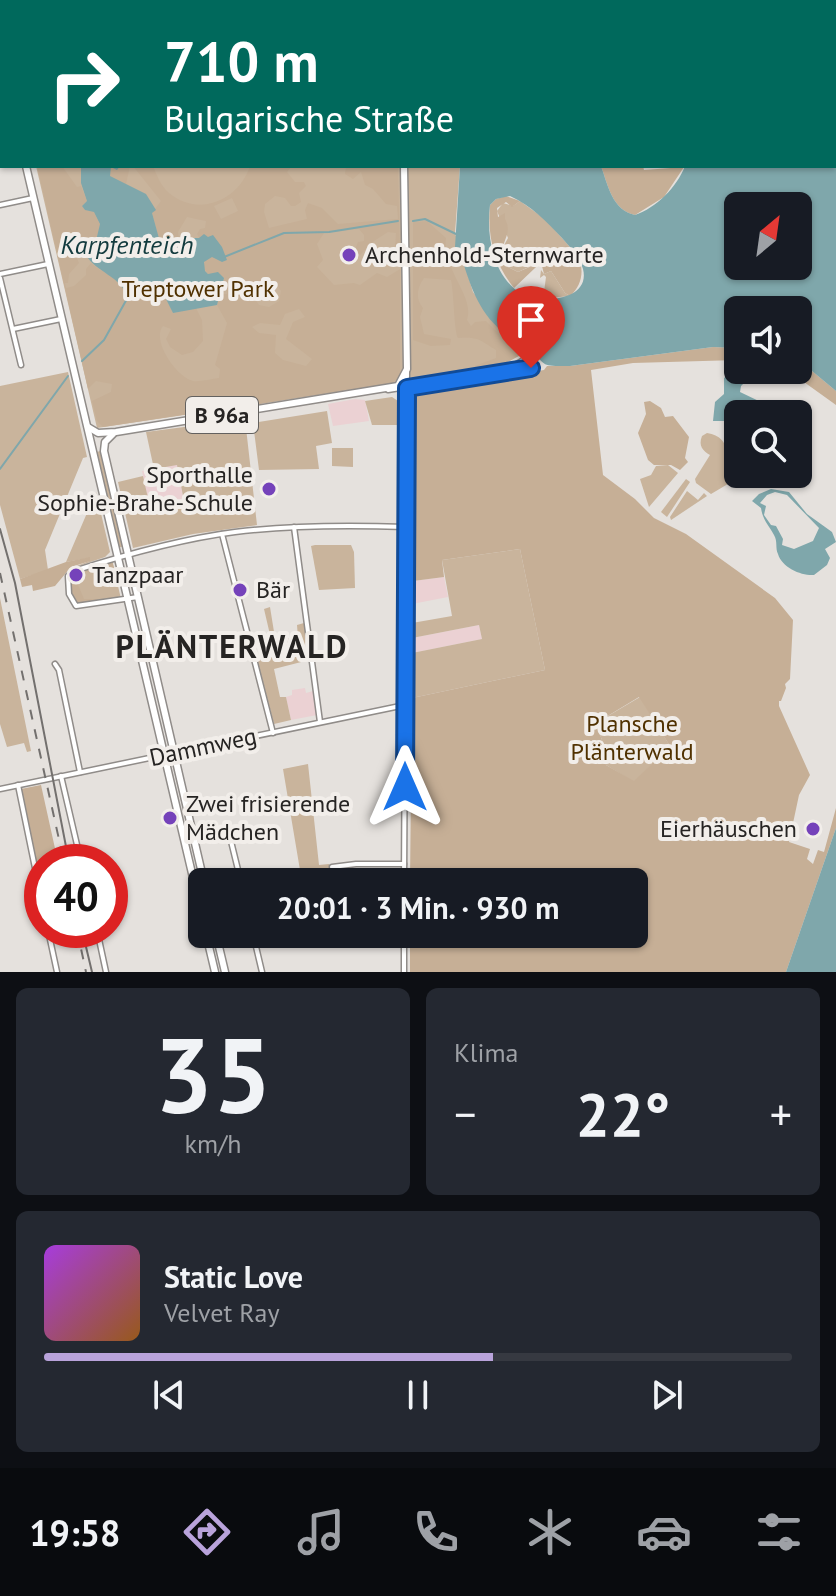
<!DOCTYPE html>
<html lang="de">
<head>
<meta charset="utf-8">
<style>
  :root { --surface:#171b24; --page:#242831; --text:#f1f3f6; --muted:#9ea1a6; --line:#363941; --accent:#b9a3db }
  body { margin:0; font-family:"PT Sans",sans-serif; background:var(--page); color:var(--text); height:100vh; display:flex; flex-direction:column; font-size:30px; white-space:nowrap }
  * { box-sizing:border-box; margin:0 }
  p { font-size:26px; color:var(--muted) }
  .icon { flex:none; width:44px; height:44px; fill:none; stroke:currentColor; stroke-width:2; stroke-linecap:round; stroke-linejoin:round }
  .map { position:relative; height:972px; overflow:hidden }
  .panel { display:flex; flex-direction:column; gap:16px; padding:16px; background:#0d0f14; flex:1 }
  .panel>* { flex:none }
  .banner { position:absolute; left:0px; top:0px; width:836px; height:168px; box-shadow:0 2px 6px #0004; background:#00695c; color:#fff; overflow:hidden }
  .needle { width:52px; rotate:29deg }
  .fabs { position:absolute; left:724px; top:192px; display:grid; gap:16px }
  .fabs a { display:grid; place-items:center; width:88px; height:88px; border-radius:12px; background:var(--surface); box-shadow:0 2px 6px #0004; font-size:40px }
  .speed { position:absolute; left:24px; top:844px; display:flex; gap:16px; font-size:40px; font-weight:700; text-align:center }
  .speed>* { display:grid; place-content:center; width:104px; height:104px; border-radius:50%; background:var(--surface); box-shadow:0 2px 6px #0004; line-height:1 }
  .speed .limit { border:12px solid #d22; background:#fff; color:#111 }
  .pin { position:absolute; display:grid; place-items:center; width:68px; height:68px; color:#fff; margin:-82px -34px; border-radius:50% 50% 50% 0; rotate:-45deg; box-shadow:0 0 8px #0007 }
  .pin .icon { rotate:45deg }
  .me { position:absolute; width:88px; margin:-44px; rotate:0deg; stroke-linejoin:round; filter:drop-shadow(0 0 6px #0008) }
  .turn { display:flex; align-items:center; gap:28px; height:168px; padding:0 32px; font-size:36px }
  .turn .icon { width:104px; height:104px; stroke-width:2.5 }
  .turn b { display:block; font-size:56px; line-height:68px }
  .big { font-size:60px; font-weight:800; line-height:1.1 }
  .panel .widget { flex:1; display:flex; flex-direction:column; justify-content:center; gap:12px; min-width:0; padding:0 28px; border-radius:12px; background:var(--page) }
  .panel .dial { align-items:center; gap:0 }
  .dial b { font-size:104px; line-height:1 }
  .song { display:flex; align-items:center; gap:24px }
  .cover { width:96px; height:96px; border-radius:12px; background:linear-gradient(135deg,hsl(280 70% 55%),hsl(30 70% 35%)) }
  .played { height:8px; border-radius:4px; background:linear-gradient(90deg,var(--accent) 60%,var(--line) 60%) }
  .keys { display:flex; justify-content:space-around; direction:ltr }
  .heat { display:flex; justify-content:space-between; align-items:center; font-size:44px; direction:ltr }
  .panel .tiles { flex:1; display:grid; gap:16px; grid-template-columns:1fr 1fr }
  .widget:last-child { grid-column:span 2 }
  .trip { position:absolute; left:188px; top:868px; width:460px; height:80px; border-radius:12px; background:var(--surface); box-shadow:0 2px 6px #0004; font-weight:800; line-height:80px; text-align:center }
  .dock { display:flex; height:128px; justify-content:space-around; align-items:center; background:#090b0e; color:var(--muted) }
  .dock .icon { width:56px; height:56px }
  .dock .on { color:var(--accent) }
  .dock b { font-size:36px; color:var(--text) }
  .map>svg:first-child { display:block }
  .commercial { fill:#ebd1d3 }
  .green { fill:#c9b49c }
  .forest { fill:#c6af96; fill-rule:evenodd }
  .water { fill:#7fa7ab; fill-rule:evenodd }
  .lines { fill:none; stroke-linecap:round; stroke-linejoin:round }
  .stream { stroke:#7fa7ab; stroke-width:2 }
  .minor-casing { stroke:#908c89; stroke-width:7 }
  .major-casing { stroke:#908c89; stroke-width:9 }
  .minor { stroke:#fff; stroke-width:4 }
  .major { stroke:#fff; stroke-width:6 }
  .tram { stroke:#73706e; stroke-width:2 }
  .rail { stroke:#73706e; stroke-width:2; stroke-dasharray:10 10; stroke-linecap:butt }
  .route-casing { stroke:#114b97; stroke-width:20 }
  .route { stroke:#1a73e8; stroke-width:14 }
  .poi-dot { fill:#7542ba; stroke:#f2eeea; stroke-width:3 }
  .labels { text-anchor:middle; stroke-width:8; stroke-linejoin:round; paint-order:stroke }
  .shield { fill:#f2eeea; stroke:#63615f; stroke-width:2 }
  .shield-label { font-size:22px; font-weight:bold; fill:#262423 }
  .poi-label { font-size:24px; fill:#262423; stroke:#f2eeea; text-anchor:start }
  .park-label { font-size:24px; fill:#503100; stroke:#f2eeea }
  .street-label { font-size:24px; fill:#262423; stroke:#f2eeea }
  .water-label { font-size:26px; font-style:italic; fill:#133b3e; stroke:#f2eeea }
  .district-label { font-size:32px; font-weight:bold; letter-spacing:2px; fill:#262423; stroke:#f2eeea }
</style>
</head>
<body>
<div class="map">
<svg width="836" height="972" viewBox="0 0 836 972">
  <rect width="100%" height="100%" fill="#e5e1dd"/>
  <g class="commercial">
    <path d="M355,399L365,400L369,421L333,426L328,404Z"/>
    <path d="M177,464L184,502L161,507L148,499L142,471Z"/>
    <path d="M444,577L448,597L412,604L413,581Z"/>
    <path d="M479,625L482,639L412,653V638Z"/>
    <path d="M305,688L306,693L313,691L317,715L291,720L286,697L292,695V690Z"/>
  </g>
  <g class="green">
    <path d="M0,0H453L454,2H2V10Z"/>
    <path d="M36,166H460L455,233L473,292L505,334L530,350L499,367L97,428Z"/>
    <path d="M520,201L545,219L570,247L549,254L535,268L533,265L518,272L504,265L502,249L508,238L497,211L503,203L513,206Z"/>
    <path d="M541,270L544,274L551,271L565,293L570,296L550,298V292H544L546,277L544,275L540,278Z"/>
    <path d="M68,372L87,457L83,458L45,550L48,570L20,579L0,505V386Z"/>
    <path d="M392,397L398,401V425H372L365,401Z"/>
    <path d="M327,411L332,443L316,446L319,469L259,470L253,423Z"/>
    <path d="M245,419L257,525L193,534L133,548L118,482L143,476L148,498L158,496L161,507L184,501L177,465L154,469L146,432Z"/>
    <path d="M707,433C734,437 724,462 738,478L711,494L696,483L695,479L710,455C703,451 698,446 702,436Z"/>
    <path d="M332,448H353V467L332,466Z"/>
    <path d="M101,451L124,546L118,548L96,452Z"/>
    <path d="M668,465L678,473L649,507L640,479L651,475L656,466Z"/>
    <path d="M686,479L690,482L667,517L661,512Z"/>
    <path d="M687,491L698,500L704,493L707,496L671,520L670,517Z"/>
    <path d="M96,492L110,552L105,557L67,570L89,561V558L66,562Z"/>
    <path d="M315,545H351L354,552L355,588L319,590L311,546Z"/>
    <path d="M520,549L545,670L412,698V653L482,639L479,625L412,638V623L452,616L442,560Z"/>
    <path d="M112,560L121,599L80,605L71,575Z"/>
    <path d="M0,598L31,751L27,752L24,743L7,747L0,724Z"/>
    <path d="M270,607L275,638H298L297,625L304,623L309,660L274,669L280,697H286L291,720L274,724L256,655L267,651V643L271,639L264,609Z"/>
    <path d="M640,697L670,746L634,782L606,765L603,743L596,723Z"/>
    <path d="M308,764L319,865L329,864L331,874L328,882H302L283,769Z"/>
  </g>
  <g class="forest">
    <path d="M37,166H62L77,187L81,186L87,201L82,206L85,210L94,212L100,224L95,245L75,254L79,263L69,274L68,283H65L66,288L74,286L86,275V269L91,263L100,270L111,274L124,289L138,293H164L173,313L196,308L202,320L203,341L193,352L182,355L170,347L166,339L171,329L163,326C151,340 176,377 193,381C200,382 211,379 219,378L220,369L215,365L227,323L217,305L221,294H227V288L222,286L224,278L208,274L203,267L206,259L212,257L222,262V247L208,238H199L197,234L200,229L205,228L206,221L187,217L178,232L180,247L173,248L163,239L160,242L152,213L161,201L133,166H153C157,176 161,186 169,193C199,218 239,200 250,166H292L287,172L295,182H304L306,186L299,193L301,202L295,206H291L285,198L275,196L265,204L264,212L269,228L307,219L305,210L308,203L322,208L338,224L398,219L397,206L386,204L373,189L365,185L361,172L353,179L345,174L346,166H398L400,256L395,250L396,233L388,232L374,241L360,255L355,250L358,242L364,241V235L359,229L324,233L317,244L323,260L317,267L334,285L354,283L360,285L377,273L387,277L400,269V376L393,383L254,405L248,401L244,406L103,427L97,421L92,401L111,392L112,384L96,381L88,389ZM232,198L238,211L221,219L214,206ZM264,280L275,282L281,291L279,301L269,307L259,305L253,296L255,286ZM299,309L305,317L293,322L286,339L312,359L306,366L283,360L275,353L276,335L259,333L252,327L260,323L280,325L285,314Z"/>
    <path d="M120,166H130L126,184L119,183L110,176L111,167Z"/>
    <path d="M601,166H643L644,170L684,167L664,197L635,215C612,210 608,185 601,166Z"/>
    <path d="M506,196L520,201L512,207L506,202L497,208L498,217L505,213V219C512,232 504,238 502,251C502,255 503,260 504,265L518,272L534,265L535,268L514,288C494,263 487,237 490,205L496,199Z"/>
    <path d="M427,221L446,238C442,270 475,296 467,320L471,326L475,322L486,321L520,355L505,363L476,369L475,366L496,358V350C479,340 480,337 458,338C454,332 454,293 451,280L424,278C417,288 415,298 423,308L420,317L424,334L451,339L450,345L431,346L413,340V222Z"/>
    <path d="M566,246C586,257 586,282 570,296L565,293L551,271L544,274L541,262L548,254Z"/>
    <path d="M713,347L738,348V360L633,363L591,370L603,475L635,499L654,518L686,534L775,598L793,620L790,679L785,684L786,688L781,701H779V706L810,775L799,795L789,842L810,849L807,859L813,864L818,850L824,852L836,808V828L786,972H410V934H634V882H410L412,698L545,670L520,549L442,560L444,577L413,581L415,392L544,370L547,366H570ZM639,697L670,746L634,781L606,765L603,743L596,723Z"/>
    <path d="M798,365L812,371L836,391V405L797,377L779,370H798Z"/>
    <path d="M650,401L661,408L665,417L673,416L689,437L685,458L688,462L680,470L671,465H654L648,460L638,433L646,414L644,402Z"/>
    <path d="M90,557V561L71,567L55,586L33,591L32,585L22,587L20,579L66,562Z"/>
    <path d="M112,560L117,580L106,573L102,575L93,571L86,572L85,570Z"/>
    <path d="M73,573L84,599H99L102,602L78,604L74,601L69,580Z"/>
    <path d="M41,785L58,862H42L39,865L40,880L21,789Z"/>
  </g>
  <g class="water">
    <path d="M669,0H836V391L812,371L798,364V310H738V348L713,347L570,366C540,366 547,367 529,347C522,340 509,338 502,331C476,310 469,280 459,250H455V247L460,166H601C608,185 612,210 635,215C656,208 677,187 685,166H834V2ZM510,196C532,206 546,221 562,238C570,247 580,258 583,269C591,301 540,304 522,294C493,277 486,236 490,205L496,199ZM756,200L766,206H798V266H738V206L751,205Z"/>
    <path d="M81,166H120L117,170L111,167L110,176L146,194L156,210L152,213L160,242L165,239L170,241L173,248L186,245L190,238H199L204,234L208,237L213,235L222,247L227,260L222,262L212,257L204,262L205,271L208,274L218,272L224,278L217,305L173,313L163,293H138L134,298L128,297C118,274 98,274 85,254V250L95,245L100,224L94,212L85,210L82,206L87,201L81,183Z"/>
    <path d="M729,374L736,381H746L741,386L740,392L765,404L769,414L757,410L754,402L748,400L745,405L746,414L739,411L724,421H713L715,402L724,394V378Z"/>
    <path d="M771,489L789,492L807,514L832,532L836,542L825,549L830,558L827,565L814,575C802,576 782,568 778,554C775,548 778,542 774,535C769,525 763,521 761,508L752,501L759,494ZM775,492L787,495L819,528L813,541L794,549L782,545L783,539L776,526L771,525L764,515L766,506L760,503L767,495Z"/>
    <path d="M836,828V972H786Z"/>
  </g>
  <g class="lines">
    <g class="stream">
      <path d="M413,221L425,219L456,234"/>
      <path d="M224,257L284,233L329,232L398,221"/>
      <path d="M82,361L104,340L128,297"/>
      <path d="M0,469L68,376"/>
    </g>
    <defs>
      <g id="minor">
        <path d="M613,0V2"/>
        <path d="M0,114H2"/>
        <path d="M0,205L33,198"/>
        <path d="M0,274L48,264"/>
        <path d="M0,278L21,365"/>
        <path d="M13,329L61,319"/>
        <path d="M388,390L534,366L525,359L500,374"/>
        <path d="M294,527L320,722"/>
        <path d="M222,534L273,733"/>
        <path d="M138,597L76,606L69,594L68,576L74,571C127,554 180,539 235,532C292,525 349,525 406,527"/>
        <path d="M55,664L59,670L80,772"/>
        <path d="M61,776L81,862"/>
        <path d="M18,785L42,902"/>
        <path d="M0,789L405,705"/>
        <path d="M228,829L241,882"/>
        <path d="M332,867L356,864H404"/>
        <path d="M404,882L407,371"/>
        <path d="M48,930L57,972"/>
        <path d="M97,930L106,972"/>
        <path d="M253,934L262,972"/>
        <path d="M404,972V934"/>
      </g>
      <g id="major">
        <path d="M296,0L298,2"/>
        <path d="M0,54L2,63"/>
        <path d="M26,166L202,916"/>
        <path d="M88,427L98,433L116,432L398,386L407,369L404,166"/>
        <path d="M113,434L105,442L104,451L204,882"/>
        <path d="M206,934L215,972"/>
        <path d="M216,934L225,972"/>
      </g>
    </defs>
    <use href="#minor" class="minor-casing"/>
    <use href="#major" class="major-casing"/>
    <use href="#minor" class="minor"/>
    <use href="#major" class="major"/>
    <g class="tram">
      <path d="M0,529L15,583L69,862"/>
      <path d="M82,930L92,972"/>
    </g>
    <g class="rail">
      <path d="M0,573L64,862"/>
      <path d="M77,930L86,972"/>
    </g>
  </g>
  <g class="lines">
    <defs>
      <path id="route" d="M405,787L407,388L531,368"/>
    </defs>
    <use href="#route" class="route-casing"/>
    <use href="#route" class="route"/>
  </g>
  <g class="poi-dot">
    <circle cx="349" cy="255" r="8"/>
    <circle cx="269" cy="489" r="8"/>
    <circle cx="76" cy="575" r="8"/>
    <circle cx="240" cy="590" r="8"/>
    <circle cx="170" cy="818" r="8"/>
    <circle cx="813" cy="829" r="8"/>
  </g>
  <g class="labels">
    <rect class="shield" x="186" y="397" width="72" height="36" rx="6"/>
    <g class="shield-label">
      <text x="222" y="423">B 96a</text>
    </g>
    <g class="poi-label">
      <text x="365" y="263">Archenhold-Sternwarte</text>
      <text x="253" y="483" text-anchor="end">Sporthalle<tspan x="253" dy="28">Sophie-Brahe-Schule</tspan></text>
      <text x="92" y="583">Tanzpaar</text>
      <text x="256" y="598">Bär</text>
      <text x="186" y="812">Zwei frisierende<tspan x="186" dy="28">Mädchen</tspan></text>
      <text x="797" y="837" text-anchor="end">Eierhäuschen</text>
    </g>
    <g class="park-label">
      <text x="198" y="297">Treptower Park</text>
      <text x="632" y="732">Plansche<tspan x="632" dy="28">Plänterwald</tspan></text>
    </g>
    <g class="street-label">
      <text transform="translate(203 747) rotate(-12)" y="8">Dammweg</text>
    </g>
    <g class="water-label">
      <text x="127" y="254">Karpfenteich</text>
    </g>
    <g class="district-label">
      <text x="232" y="658">PLÄNTERWALD</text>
    </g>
  </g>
</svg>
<div class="fabs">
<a><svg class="needle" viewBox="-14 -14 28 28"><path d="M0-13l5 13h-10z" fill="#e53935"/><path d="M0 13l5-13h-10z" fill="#9ea1a6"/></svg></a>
<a><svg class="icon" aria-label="sound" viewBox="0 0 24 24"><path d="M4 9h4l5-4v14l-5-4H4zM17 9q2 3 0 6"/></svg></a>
<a><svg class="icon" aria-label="search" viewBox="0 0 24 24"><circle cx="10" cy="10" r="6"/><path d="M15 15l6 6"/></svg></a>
</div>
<div class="speed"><div class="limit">40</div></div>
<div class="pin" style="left:531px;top:368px;background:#d93025"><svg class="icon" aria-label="arrive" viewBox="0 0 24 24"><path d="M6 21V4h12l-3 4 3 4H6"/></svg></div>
<svg class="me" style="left:405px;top:787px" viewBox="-20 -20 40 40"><path d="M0-17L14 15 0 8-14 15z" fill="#1a73e8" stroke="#fff" stroke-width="4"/></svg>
<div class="trip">20:01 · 3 Min. · 930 m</div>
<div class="banner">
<div class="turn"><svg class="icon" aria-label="right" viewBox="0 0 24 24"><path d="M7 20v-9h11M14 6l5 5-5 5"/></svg><div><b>710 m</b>Bulgarische Straße</div></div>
</div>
</div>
<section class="panel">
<div class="tiles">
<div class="widget dial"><b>35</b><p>km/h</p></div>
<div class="widget"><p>Klima</p>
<div class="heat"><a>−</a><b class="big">22°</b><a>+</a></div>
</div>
<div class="widget">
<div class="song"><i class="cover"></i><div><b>Static Love</b><p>Velvet Ray</p></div></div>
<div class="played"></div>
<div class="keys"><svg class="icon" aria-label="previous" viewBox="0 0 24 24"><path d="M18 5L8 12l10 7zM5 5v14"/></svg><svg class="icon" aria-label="pause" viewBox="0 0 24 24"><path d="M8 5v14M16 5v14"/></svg><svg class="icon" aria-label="next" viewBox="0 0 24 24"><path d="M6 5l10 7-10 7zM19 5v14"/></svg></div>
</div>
</div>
</section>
<nav class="dock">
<b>19:58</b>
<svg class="icon on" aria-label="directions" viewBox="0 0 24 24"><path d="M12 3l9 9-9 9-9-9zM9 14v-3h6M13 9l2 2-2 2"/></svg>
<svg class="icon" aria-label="music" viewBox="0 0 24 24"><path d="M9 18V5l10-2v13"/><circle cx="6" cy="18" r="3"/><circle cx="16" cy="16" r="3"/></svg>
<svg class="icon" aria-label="phone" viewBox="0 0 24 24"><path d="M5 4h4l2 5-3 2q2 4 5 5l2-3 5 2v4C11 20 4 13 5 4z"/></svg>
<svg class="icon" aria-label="climate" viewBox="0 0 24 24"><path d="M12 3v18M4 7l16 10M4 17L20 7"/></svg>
<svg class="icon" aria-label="car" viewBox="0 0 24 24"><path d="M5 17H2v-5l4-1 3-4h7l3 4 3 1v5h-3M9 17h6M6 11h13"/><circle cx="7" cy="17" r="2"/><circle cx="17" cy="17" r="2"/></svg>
<svg class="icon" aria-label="filters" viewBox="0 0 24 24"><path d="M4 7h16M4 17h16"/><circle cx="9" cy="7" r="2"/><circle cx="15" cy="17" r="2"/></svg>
</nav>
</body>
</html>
